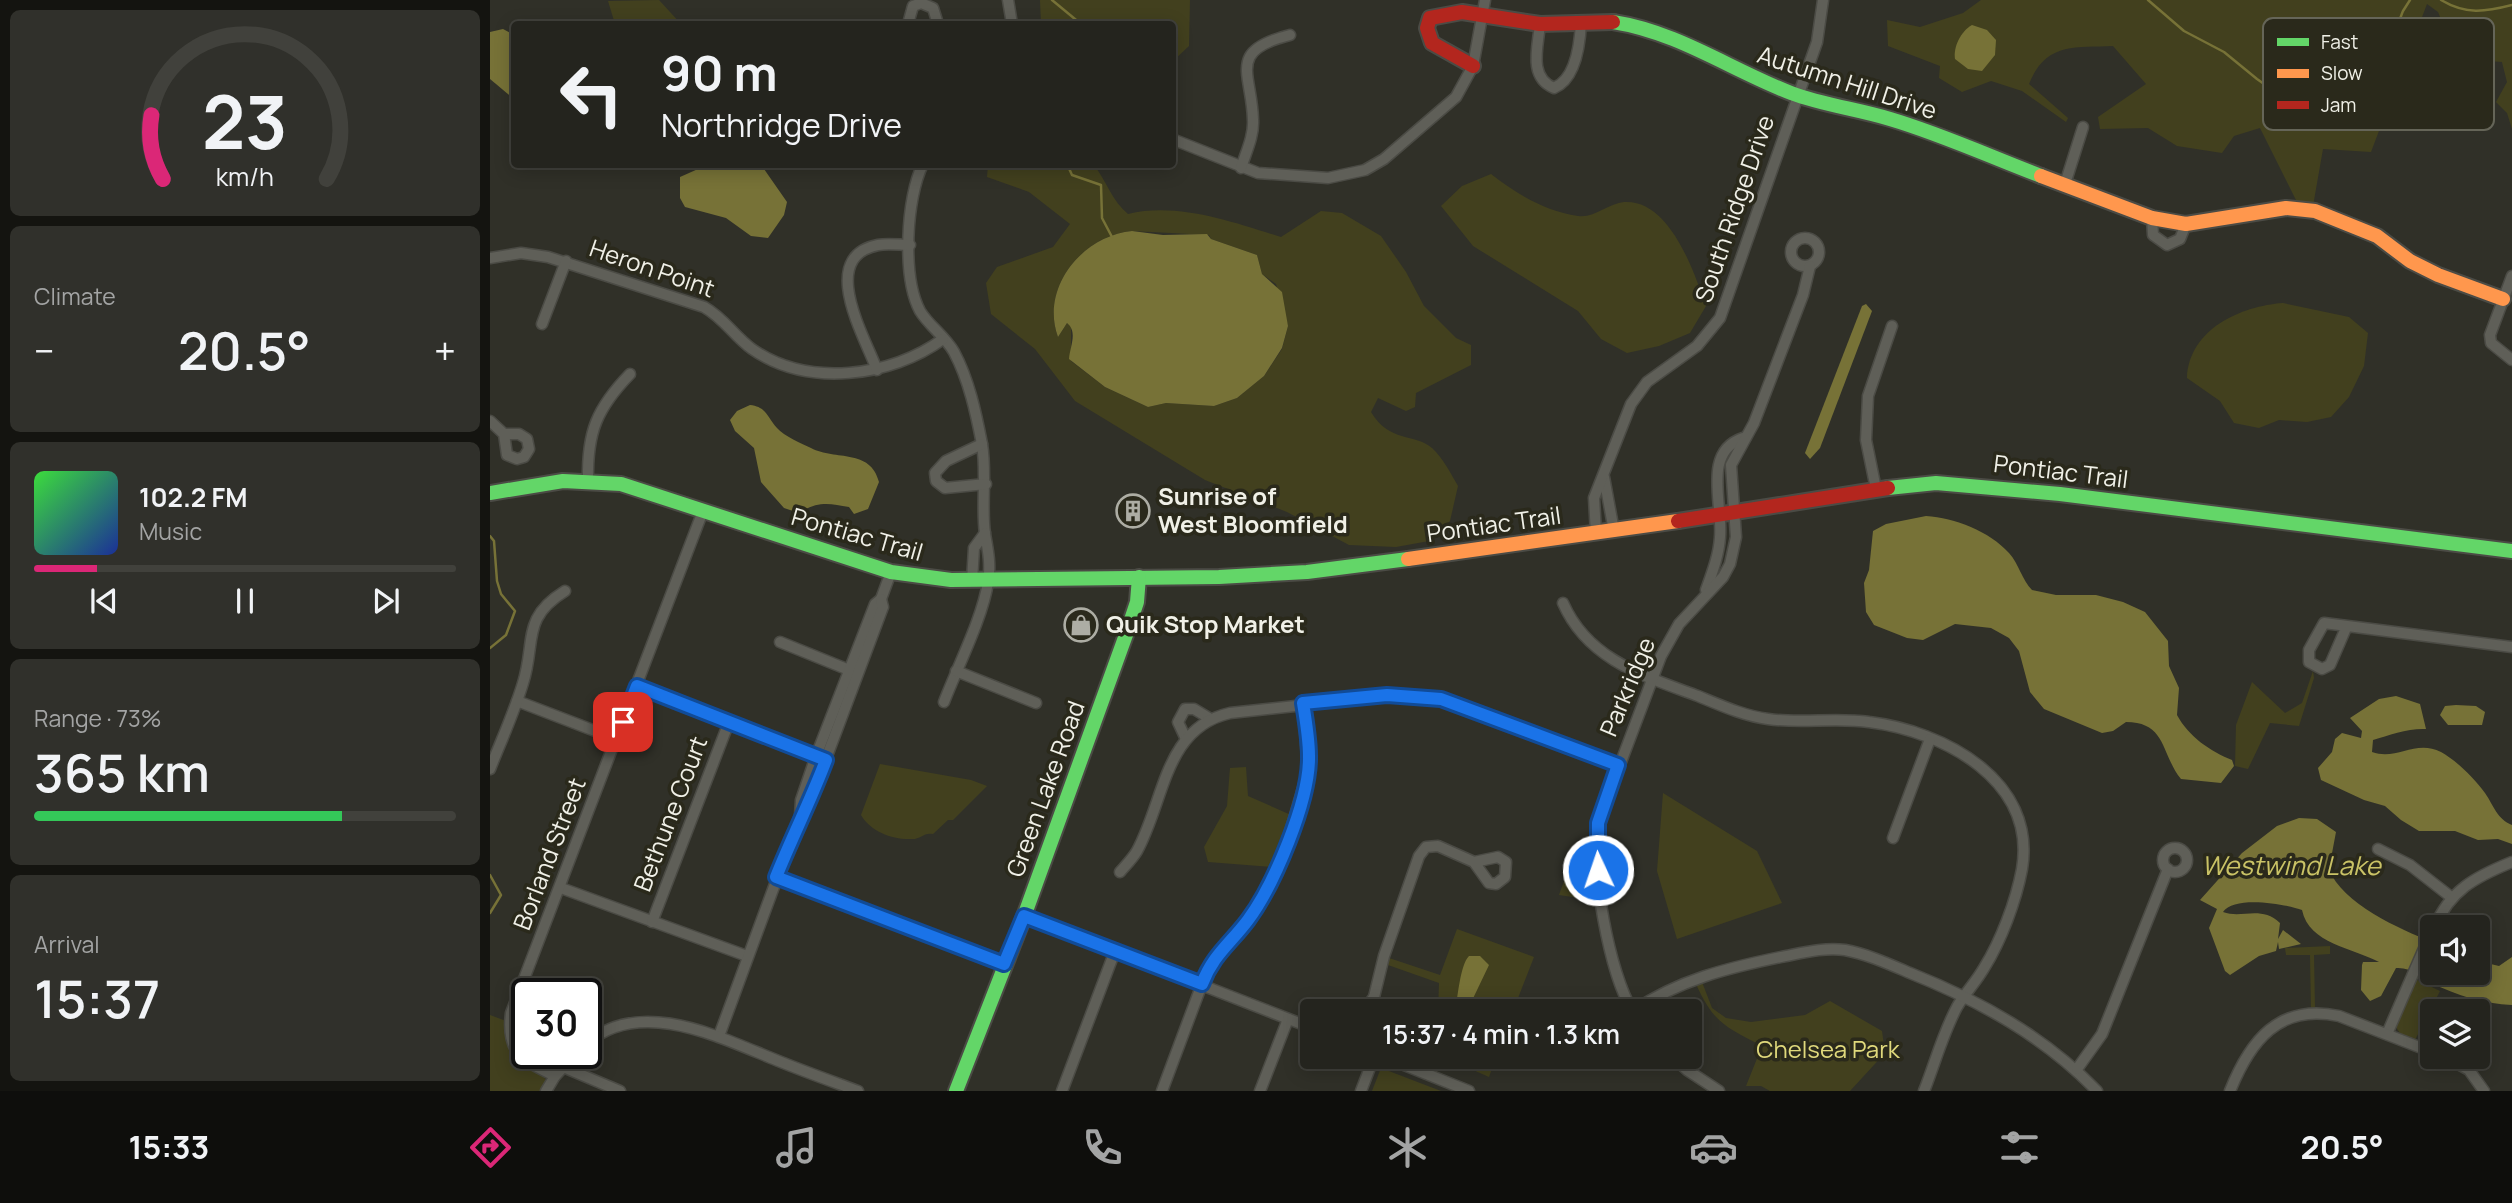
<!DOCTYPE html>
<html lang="en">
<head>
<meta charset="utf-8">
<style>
  :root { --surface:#24241e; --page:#30302b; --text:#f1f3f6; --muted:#a3a4a4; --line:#41413c; --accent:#db2777 }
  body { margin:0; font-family:Manrope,sans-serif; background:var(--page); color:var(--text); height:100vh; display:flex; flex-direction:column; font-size:26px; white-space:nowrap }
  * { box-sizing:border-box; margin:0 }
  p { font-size:23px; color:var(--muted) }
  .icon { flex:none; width:38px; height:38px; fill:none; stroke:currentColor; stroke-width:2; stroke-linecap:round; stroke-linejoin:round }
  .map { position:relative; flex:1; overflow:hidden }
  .side { display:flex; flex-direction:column; gap:10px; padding:10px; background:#141410; width:490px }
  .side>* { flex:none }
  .guide { position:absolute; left:21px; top:21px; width:665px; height:147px; border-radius:7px; box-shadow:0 4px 18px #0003,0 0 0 2px var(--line); background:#24241e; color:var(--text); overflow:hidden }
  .fabs { position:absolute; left:1930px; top:915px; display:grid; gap:14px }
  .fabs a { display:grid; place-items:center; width:70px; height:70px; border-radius:7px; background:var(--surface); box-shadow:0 4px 18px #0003,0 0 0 2px var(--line); font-size:35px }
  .speed { position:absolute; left:21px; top:978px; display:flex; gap:14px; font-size:35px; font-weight:700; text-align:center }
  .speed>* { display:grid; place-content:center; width:91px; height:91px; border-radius:50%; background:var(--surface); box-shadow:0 4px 18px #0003,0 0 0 2px var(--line); line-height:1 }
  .speed .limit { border:4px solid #111; border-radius:10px; background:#fff; color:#111 }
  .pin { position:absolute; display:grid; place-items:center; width:60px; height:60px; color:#fff; margin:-30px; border-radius:14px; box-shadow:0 4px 10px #0006 }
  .me { position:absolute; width:77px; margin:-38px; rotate:357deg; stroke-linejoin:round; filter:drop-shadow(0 0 5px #0008) }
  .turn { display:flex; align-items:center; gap:24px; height:147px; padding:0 35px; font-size:32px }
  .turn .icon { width:91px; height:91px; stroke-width:2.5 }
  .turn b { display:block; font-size:49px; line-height:60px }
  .big { font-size:52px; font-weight:600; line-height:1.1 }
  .side .tile { flex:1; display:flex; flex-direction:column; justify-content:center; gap:10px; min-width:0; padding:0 24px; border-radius:10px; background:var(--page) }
  .side .dial { align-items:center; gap:0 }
  .dial svg { height:182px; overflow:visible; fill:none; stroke:var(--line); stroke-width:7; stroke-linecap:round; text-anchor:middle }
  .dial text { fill:var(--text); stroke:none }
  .song { display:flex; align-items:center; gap:21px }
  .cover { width:84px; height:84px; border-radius:10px; background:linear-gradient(135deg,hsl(120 70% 55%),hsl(230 70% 35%)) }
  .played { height:7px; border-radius:4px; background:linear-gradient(90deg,var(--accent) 15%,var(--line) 15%) }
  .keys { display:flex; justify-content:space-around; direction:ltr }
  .heat { display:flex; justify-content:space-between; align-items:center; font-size:38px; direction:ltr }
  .charge { height:10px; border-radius:5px; background:linear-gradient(90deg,#34c759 73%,var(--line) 0) }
  .trip { position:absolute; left:810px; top:999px; width:402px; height:70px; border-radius:7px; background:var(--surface); box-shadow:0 4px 18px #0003,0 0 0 2px var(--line); font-weight:600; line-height:70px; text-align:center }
  .menu { display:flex; height:112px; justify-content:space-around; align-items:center; background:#0e0e0c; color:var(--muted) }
  .menu .icon { width:49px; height:49px }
  .menu .active { color:var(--accent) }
  .menu b { font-size:32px; color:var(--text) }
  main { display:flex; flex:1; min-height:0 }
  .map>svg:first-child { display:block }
  .green { fill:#42401e; fill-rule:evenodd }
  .water { fill:#777237 }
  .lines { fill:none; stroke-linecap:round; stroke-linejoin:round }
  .stream { stroke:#777237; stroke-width:2.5 }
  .street-casing { stroke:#4b4b45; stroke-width:13 }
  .fast-casing { stroke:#4b4b45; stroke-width:18 }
  .slow-casing { stroke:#4b4b45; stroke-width:18 }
  .jam-casing { stroke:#4b4b45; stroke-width:18 }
  .street { stroke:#5f5f58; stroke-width:10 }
  .fast { stroke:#63d668; stroke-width:14 }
  .slow { stroke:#ff974d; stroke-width:14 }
  .jam { stroke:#b3261e; stroke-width:14 }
  .route-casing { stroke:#114b97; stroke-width:18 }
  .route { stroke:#1a73e8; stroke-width:12 }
  .labels { text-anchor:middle; stroke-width:7; stroke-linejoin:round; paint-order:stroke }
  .street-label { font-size:24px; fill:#f0f0e7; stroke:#2a291b }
  .poi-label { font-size:24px; font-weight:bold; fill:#f0f0e7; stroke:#2a291b; text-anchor:start }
  .park-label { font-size:24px; fill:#e0d97c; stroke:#2a291b }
  .water-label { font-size:26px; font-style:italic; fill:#cac366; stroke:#2a291b }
  .key { fill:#2a291b; stroke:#656558; stroke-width:2 }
  .key-label { font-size:19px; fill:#f0f0e7 }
</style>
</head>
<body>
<main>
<section class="side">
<div class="tile dial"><svg viewBox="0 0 100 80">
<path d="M14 69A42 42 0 1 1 86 69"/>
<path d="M14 69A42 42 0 0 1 9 41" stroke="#db2777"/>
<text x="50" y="56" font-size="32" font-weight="700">23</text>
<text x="50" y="72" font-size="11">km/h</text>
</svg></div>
<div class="tile"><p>Climate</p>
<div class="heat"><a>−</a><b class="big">20.5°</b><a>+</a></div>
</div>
<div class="tile">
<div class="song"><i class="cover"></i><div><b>102.2 FM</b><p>Music</p></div></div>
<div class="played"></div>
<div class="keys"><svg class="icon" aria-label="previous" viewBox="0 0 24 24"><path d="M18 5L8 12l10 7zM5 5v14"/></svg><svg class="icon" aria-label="pause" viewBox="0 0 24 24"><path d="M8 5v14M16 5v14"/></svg><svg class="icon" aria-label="next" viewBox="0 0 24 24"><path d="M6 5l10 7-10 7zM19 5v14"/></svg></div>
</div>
<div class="tile"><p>Range · 73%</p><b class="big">365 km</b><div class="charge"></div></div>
<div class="tile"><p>Arrival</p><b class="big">15:37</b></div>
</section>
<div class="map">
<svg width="2022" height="1091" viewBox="0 0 2022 1091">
  <rect width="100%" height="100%" fill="#303028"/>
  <g class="green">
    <path d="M169,0L191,24H125L118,1Z"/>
    <path d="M550,0H700L699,46L683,61L682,24H551Z"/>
    <path d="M1491,0H2022V129L2017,113L2006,102L2017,82L2012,62L1999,61L1983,68L1957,34L1948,12L1937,4L1881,152L1833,149L1823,206L1808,204L1770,128L1744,136L1732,153L1687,146L1658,128L1610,129L1608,117L1656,84L1623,46C1584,48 1556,42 1539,84L1578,118L1576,122L1532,91L1501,81L1472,92L1449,78L1450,66L1398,46L1397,20L1430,27L1473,13Z"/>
    <path d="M498,165H604C617,182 622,201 638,214C688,202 742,222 791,237L831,211L852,213L891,236L916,272L934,306L966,338L981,345V365L926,393L925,407L916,411L888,398L881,412C899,443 925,433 942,448C953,458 961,474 968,486L960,521L939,541L906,547L859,545L797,512L715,480L585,401L545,349L501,314L496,283L507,267L563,247L580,224L539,192L497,177ZM642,231L719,235L721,239L767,255L772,274L786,284L798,326L792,349L774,376L747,398L724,406L676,403L658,407L615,387L581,361V327L577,323L568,337C550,288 592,236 642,231Z"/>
    <path d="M1001,174C1027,194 1054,211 1088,216C1103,219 1119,203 1134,202C1180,199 1204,272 1216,306L1200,333L1169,346L1137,353L1111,339L1088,311L983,246L951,206L972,186Z"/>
    <path d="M1793,303L1859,317L1878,333L1874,366L1859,397L1841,417L1817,422L1789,420L1769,428L1744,423L1730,401L1697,378C1699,329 1751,306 1793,303Z"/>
    <path d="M1823,671L1824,678L1809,726L1780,723L1758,769L1745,766L1746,725L1762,682L1795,713L1812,703Z"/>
    <path d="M390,764L481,780L497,786L463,820H458L443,834C434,832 431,839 422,839C403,840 381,832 371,815Z"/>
    <path d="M756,767L758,796L801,815L782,867L718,862L714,847L737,806L740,768Z"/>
    <path d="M1173,793L1267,851L1292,903L1187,939L1167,871Z"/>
    <path d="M1096,851L1103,900L1069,895L1078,870Z"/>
    <path d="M967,929L1044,957L1023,1011H948L949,983L898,965L899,958L950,975Z"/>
    <path d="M1840,946V954L1824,955L1825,1009L1821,1010L1820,955H1796L1795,948Z"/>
    <path d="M1925,979L1950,991L1925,1040L1911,1035L1906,1027Z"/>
    <path d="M1212,982L1222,1008L1236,1018L1261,1022L1315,1015L1340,1001L1392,1031L1395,1053L1360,1091H1280L1271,1086H1256L1272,1046C1235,1027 1223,1022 1206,984Z"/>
    <path d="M0,1015L16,1021L17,1039L53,1074L56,1081L52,1091H0Z"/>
    <path d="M954,1057H1006L999,1077Z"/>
    <path d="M891,1068L951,1091H882Z"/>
  </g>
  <g class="water">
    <path d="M1482,25L1497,30L1506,40L1505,55L1492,71L1478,69L1465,59C1463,47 1471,31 1482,25Z"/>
    <path d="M13,29L24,35V99L0,79V32Z"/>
    <path d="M264,164L274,169L297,202L294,215L278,238L261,236L236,218L195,207L190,198V177L208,169Z"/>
    <path d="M642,231L673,235L717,234L721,239L767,255L772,274L792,292L798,326L792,348L774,376L747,398L724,406L676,403L658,407L615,387L579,359C580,346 588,332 577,323L568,337C550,288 592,236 642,231Z"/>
    <path d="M1376,304L1382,311L1330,448L1320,459L1315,453L1372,306Z"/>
    <path d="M260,405C277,407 277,417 287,428C294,436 312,444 321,448C346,461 380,448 389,482L378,509L364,514L359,507C339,503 327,501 309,513L294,508L271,482L264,448L245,431L240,420L247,411Z"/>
    <path d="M1436,516C1465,518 1499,531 1519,553C1529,564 1532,580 1542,590L1566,595H1606L1633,602L1655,612L1678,641L1679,666L1689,688L1687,715C1699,737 1720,751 1742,760L1744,766L1731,783L1691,779C1671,755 1677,722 1636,722L1623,731L1612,733L1554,709L1540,692L1529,651L1519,638L1501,628L1465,624L1433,640L1417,638L1384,625L1376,612L1374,583L1379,570L1383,531L1396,524Z"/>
    <path d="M1906,696L1930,704L1936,729C1919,728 1899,735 1883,740L1882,752C1907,761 1925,739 1951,752C1967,761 1984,778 1995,793C2004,806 2007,819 2022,825V844L2008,839L1988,840L1965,831H1929L1911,820L1895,806L1874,800L1831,780L1828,768L1842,752L1845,739L1852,733L1871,738L1872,731L1860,718L1889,699Z"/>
    <path d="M1966,705L1986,706L1995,712L1992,725H1958L1950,715L1955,706Z"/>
    <path d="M1809,818L1827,819L1846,832L1839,869C1852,904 1910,929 1942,942V973H1988V961L2009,966L2022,957V1005C1994,1004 1966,995 1941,983C1928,977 1922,967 1906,968L1891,996L1880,1001L1871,990L1872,965L1873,962H1889C1863,948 1819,944 1812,910C1796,904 1744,895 1733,912C1752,919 1771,905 1790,923L1788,939L1793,930L1811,944L1789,949L1788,942L1786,951L1769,956L1740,975L1735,971L1719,928L1727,909L1710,900L1752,853L1787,826Z"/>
    <path d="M979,956H990L999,965L977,1011H965C968,997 970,965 979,956Z"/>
  </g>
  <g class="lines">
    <g class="stream">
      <path d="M562,0L591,24"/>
      <path d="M1658,0L1694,31L1734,52L1767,79L1829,123C1844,128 1864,120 1875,109C1886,98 1905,30 1913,11L1920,0"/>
      <path d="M1951,0C1976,15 1995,12 2022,5"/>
      <path d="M577,164L582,175L611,185L612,218L622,237"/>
      <path d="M0,536L4,541L7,581L11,594L25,611L16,635L0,648"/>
      <path d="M0,875L11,895L0,913"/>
    </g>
    <defs>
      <g id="street">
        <path d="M518,0L522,24"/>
        <path d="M418,24L423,6L431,3L443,8L448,24"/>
        <path d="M1050,24C1048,47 1038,77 1064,88C1086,79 1090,44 1091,22"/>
        <path d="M682,139L768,173L838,178L875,170L894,159L966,97L983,66L995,0"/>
        <path d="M433,164C416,198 412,277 430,311C439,326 455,336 464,352C479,380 486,413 492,444C497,474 491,505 495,534C498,550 501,565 498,582C493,617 467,668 454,702"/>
        <path d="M751,168C756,152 764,136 763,120C762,73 736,51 800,35"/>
        <path d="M1575,184L1593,127"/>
        <path d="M1662,218L1663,235L1677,245L1690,239L1696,224"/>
        <circle cx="1315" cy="252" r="14"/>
        <path d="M0,258L31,253L58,257L214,307C234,318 244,336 262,349C318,388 401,377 453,339"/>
        <path d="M2022,276L2000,335L2001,343L2022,360"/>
        <path d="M52,324L76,261"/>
        <path d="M387,370C375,337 327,257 388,245C398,243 410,245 420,245"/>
        <path d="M0,421L14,434H29L37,439L39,449L34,457L27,459L17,455L14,434"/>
        <path d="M492,444L456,461L445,473L446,481L455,488L496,484"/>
        <path d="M1114,477L1124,531"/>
        <path d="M98,480C97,432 107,408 140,374"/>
        <path d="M1386,489L1376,440L1378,396L1402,326"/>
        <path d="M1106,534L1104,498L1141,404L1157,382L1207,346L1230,318L1327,42L1333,0"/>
        <path d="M482,581L484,548L495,533"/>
        <path d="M1216,590C1222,573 1229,555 1230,537C1233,504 1212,452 1253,438"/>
        <path d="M1073,603C1098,660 1154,676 1208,696C1230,705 1254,716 1278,719C1311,724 1345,717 1379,722C1453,731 1547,780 1532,869C1526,901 1511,941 1494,968C1486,982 1475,993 1467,1007C1453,1033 1445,1063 1434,1091"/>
        <path d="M1856,628L1840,665L1832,669L1819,662V650L1834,623L2022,647"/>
        <path d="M290,642L364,672"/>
        <path d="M466,671L546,703"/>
        <path d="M147,686L332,759"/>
        <path d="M27,701L126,739"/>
        <path d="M695,737L688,722L695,709H704L719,718"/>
        <path d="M0,769C11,741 24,713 33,683C46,642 31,618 75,591"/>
        <path d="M310,816L311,800L326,756L385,604L391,599L401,572"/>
        <path d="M1403,838L1440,739"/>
        <circle cx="1685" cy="860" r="12"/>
        <path d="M1888,849L1920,865L1961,897"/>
        <path d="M630,872C636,865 643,858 647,851C675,800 674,728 740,713L897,696L939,697L986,710L1128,765"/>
        <path d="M286,877L514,964"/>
        <path d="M71,888L257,956"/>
        <path d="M534,916L822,1028"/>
        <path d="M162,922L239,722"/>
        <path d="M1944,928C1960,890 1985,877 2022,862"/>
        <path d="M884,997L894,956L929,856L936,847L948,846L984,862L999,883L1006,884L1015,877L1016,862L1008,857L984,862"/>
        <path d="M1143,1011C1189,980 1237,968 1291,957C1312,953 1334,947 1355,950C1377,954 1399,964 1420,973C1490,1001 1555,1037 1607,1091"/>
        <path d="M873,1012L884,997L886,1012"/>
        <path d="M1143,1012C1119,973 1100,867 1108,823L1171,656L1189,624L1233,577L1240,564L1246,537L1241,465L1264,423L1313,295L1320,266"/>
        <path d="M1897,1034L1942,930"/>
        <path d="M229,1036L310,816L319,804L393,607L391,599"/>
        <path d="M96,1044C150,996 231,1038 286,1060C313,1071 341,1081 368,1091"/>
        <path d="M894,1057L979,1091"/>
        <path d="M1183,1057L1197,1070L1229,1091"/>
        <path d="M1956,1057L1979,1070L1994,1091"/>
        <path d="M73,1067L130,1091"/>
        <path d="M1587,1069L1612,1034L1678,869"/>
        <path d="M65,1076C32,1060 16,1053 21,1013L213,511"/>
        <path d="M56,1091L65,1076L86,1054"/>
        <path d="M572,1091L625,951"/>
        <path d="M672,1091L718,968L776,895L800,832L818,771L813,703"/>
        <path d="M770,1091L798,1019"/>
        <path d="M871,1091L884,1057"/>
        <path d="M1740,1091C1760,1041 1789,1003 1849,1016L1942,1052"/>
      </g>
      <g id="fast">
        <path d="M1123,22C1188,32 1241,70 1301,93C1333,105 1367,109 1400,119C1451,134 1501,157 1551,176"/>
        <path d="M1398,488L1446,483L1570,494L2022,551"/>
        <path d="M0,493L73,481L131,484L401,572L461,580L729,577L817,572L918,559"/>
        <path d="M466,1091L532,922L637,632L647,602L649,577"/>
      </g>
      <g id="slow">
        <path d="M1551,176L1662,218L1696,224L1796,208L1825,211L1887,236L1920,261L1948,275L2013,299"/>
        <path d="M918,559L1188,521"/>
      </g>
      <g id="jam">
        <path d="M983,66L942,43L937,28L940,18L972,12L1050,24L1123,22"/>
        <path d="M1188,521L1398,488"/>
      </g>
    </defs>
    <use href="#street" class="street-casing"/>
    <use href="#fast" class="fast-casing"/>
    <use href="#slow" class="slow-casing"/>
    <use href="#jam" class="jam-casing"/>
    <use href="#street" class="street"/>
    <use href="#fast" class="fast"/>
    <use href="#slow" class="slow"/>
    <use href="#jam" class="jam"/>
  </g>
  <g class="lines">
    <defs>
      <path id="route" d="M133,722L147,686L336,760C321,800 302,837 286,877L514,964L534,916L712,984C723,955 740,944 758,920C784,885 820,800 819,756C819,739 816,721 813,703L897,695L951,699L1128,765L1108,823V870"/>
    </defs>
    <use href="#route" class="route-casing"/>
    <use href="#route" class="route"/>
  </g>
  <defs>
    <symbol id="building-ring" viewBox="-11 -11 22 22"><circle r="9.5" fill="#2a291b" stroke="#adada4" stroke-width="1.5"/><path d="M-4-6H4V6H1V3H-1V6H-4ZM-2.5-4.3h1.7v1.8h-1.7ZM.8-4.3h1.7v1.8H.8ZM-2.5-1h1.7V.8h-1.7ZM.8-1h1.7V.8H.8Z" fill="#adada4"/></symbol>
    <symbol id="shop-ring" viewBox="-11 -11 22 22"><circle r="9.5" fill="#2a291b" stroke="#adada4" stroke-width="1.5"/><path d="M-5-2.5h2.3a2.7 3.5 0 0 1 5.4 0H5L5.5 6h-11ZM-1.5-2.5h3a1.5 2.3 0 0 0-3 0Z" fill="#adada4"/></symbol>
  </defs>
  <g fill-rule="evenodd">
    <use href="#building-ring" x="624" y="492" width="38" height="38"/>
    <use href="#shop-ring" x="572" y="606" width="38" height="38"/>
  </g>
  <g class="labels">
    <g class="street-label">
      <text transform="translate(1357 83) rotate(18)" y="8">Autumn Hill Drive</text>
      <text transform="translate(1245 209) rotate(-71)" y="8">South Ridge Drive</text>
      <text transform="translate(162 269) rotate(19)" y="8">Heron Point</text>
      <text transform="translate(1571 472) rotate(7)" y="8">Pontiac Trail</text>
      <text transform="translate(1004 525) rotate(-8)" y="8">Pontiac Trail</text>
      <text transform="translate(367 535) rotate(16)" y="8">Pontiac Trail</text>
      <text transform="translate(1138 687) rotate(-67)" y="8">Parkridge</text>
      <text transform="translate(556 789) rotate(-70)" y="8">Green Lake Road</text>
      <text transform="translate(181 814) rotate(-69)" y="8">Bethune Court</text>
      <text transform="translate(60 854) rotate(-69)" y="8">Borland Street</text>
    </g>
    <g class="poi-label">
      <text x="668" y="505">Sunrise of<tspan x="668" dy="28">West Bloomfield</tspan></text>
      <text x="616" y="633">Quik Stop Market</text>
    </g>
    <g class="park-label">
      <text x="1338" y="1058">Chelsea Park</text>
    </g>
    <g class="water-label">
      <text x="1801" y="875">Westwind Lake</text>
    </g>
  </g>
  <rect x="1773" y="18" width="231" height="112" rx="10" class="key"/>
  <rect x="1787" y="38" width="32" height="8" fill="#63d668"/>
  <rect x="1787" y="69" width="32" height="9" fill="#ff974d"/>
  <rect x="1787" y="101" width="32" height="8" fill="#b3261e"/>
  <g class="key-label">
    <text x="1831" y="49">Fast</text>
    <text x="1831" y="80">Slow</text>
    <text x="1831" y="112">Jam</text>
  </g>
</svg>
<div class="fabs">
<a><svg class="icon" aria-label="sound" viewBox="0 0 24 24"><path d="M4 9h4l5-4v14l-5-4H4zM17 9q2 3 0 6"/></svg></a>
<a><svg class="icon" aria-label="layers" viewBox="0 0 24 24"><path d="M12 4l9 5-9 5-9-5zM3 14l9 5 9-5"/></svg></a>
</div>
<div class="speed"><div class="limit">30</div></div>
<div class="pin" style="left:133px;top:722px;background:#d93025"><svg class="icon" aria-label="arrive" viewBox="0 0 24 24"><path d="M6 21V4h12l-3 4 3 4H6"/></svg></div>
<svg class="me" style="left:1108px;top:870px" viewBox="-20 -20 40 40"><circle r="17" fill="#1a73e8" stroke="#fff" stroke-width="3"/><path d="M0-11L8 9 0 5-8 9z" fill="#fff"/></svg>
<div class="trip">15:37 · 4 min · 1.3 km</div>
<div class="guide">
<div class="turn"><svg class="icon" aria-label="left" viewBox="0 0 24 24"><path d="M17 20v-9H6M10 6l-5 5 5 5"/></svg><div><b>90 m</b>Northridge Drive</div></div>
</div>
</div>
</main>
<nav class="menu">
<b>15:33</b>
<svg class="icon active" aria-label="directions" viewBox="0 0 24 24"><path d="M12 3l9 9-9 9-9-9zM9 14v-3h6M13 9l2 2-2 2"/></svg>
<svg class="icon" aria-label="music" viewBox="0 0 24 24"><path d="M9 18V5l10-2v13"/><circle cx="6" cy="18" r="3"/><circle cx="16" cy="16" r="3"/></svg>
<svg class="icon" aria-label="phone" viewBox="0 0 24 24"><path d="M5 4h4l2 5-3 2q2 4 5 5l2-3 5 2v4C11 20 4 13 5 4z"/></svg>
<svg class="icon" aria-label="climate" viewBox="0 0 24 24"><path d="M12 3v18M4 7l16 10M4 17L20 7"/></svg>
<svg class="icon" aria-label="car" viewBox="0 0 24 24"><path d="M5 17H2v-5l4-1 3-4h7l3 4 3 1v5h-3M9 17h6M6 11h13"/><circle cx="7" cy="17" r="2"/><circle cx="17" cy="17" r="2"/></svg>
<svg class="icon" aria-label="filters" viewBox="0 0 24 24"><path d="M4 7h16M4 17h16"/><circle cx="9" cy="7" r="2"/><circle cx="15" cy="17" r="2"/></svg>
<b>20.5°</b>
</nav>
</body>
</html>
